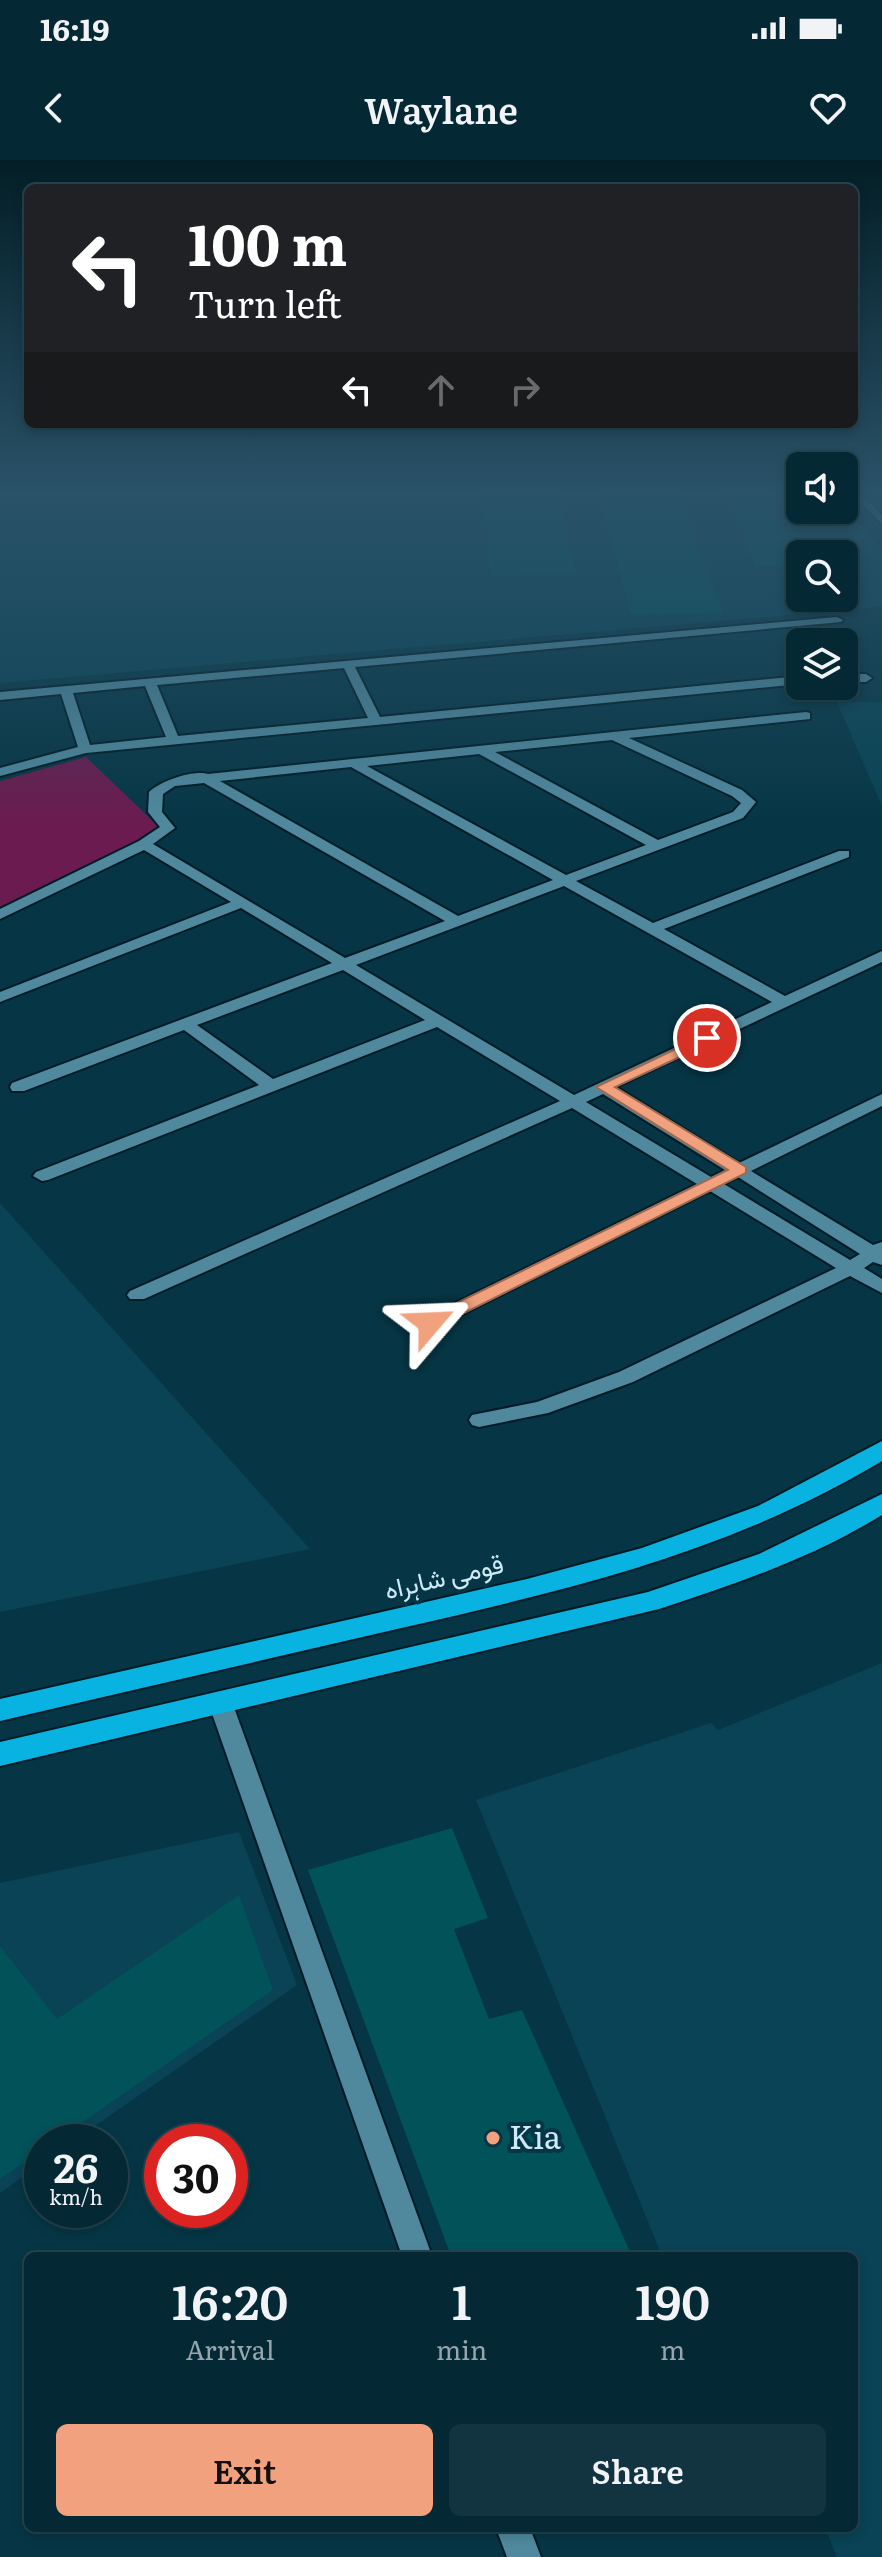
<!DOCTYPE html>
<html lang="en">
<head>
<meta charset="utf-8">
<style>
	:root { --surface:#042834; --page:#123440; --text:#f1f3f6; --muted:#97a6ac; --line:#25444f; --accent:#f1a17d }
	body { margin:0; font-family:Literata,Vazirmatn,serif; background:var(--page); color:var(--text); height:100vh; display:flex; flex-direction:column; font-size:30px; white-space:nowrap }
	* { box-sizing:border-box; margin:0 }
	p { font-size:26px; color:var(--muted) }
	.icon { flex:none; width:44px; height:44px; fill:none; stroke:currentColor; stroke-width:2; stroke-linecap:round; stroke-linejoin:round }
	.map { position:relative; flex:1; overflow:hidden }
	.details { position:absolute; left:24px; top:2092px; width:834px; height:280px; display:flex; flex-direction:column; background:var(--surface); border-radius:12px; box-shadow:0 4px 12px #0003,0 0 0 2px var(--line) }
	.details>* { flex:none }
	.hud { position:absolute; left:24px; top:24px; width:834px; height:244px; border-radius:12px; box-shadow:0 4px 12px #0003,0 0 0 2px var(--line); background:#202124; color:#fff; overflow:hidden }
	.tools { position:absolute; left:786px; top:292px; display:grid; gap:16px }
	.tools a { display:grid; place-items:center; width:72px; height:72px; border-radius:12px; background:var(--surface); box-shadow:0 4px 12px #0003,0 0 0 2px var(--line); font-size:40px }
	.speed { position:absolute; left:24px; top:1964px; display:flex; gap:16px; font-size:40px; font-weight:700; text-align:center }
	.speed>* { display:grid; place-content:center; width:104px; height:104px; border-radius:50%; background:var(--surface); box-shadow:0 4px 12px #0003,0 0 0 2px var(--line); line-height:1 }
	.speed small { font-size:20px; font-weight:400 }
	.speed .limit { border:12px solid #d22; background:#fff; color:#111 }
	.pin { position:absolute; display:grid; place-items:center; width:68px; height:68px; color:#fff; margin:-34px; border:4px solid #fff; border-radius:50%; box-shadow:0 2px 8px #0007 }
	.me { position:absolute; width:88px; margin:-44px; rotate:64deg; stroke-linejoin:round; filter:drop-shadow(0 0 6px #0008) }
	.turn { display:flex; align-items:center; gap:28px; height:168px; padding:0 32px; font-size:36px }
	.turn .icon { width:104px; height:104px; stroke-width:2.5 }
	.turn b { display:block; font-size:56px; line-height:68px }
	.lanes { display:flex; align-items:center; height:76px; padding:0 32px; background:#0003; justify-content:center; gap:40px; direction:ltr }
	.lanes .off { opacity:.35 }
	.eta { display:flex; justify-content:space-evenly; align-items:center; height:136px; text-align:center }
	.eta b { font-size:48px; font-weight:600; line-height:56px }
	.button { display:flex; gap:16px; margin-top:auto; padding:16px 32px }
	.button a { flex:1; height:92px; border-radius:12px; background:var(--accent); color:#111; font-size:32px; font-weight:600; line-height:92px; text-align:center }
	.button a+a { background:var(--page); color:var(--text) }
	.status { display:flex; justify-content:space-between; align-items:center; height:56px; padding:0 40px; background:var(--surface); direction:ltr }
	.status svg { height:22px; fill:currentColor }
	header { display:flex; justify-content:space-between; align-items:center; height:104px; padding:0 32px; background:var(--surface); font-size:36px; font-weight:600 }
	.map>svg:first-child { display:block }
	.built { fill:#094355; fill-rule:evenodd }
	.green { fill:#6b1b4f }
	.building { fill:#015259 }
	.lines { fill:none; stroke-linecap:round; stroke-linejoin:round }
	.minor-casing { stroke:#001c26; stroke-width:4 }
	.highway-casing { stroke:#001c26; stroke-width:4 }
	.minor { fill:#50899e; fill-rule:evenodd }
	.highway { fill:#08b3e1; fill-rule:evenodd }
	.route { fill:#f1a17d; stroke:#9d6951; stroke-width:2 }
	.poi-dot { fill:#f1a17d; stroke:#063645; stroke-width:3 }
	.labels { text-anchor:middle; stroke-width:8; stroke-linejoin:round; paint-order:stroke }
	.street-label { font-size:26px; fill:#cdeaf6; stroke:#063645 }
	.near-poi-label { font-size:32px; fill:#cdeaf6; stroke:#063645; text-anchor:start }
</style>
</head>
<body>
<div class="status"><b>16:19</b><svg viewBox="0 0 49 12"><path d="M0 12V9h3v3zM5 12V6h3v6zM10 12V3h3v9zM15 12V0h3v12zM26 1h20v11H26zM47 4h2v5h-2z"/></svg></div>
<header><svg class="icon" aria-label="back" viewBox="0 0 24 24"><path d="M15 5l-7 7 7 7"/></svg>Waylane<svg class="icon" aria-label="heart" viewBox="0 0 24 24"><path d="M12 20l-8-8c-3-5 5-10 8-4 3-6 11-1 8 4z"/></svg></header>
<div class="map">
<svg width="882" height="2397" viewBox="0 0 882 2397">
	<rect width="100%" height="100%" fill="#063645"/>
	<g class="built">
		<path d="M 0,331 L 800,331 L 800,350 L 844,348 L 882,389 L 882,447 L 0,523 ZM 800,394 L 844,394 L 844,438 L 800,438 Z"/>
		<polygon points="837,542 882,542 882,646"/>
		<polygon points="0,1043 310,1389 0,1452"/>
		<polygon points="882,1503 882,2397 837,2397 825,2368 854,2368 854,2096 662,2096 476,1640 711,1563 718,1570"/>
		<polygon points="239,1672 297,1825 72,1982 42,1982 42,2003 0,2033 0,1723"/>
	</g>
	<polygon class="green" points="86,597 158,666 153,673 0,747 0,621"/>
	<g class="building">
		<polygon points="481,331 559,331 577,415 490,416"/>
		<polygon points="598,331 678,331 723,453 631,454"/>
		<polygon points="724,331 766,331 800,405 755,406"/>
		<polygon points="452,1668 488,1758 454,1769 489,1859 522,1850 632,2096 451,2096 308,1710"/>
		<polygon points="239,1735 273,1830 54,1982 42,1982 42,1990 0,2019 0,1786 57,1859"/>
	</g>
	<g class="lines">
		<g class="minor-casing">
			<g id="minor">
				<polygon points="859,331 882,355 882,364 850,332"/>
				<path d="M 837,457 L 843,460 L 841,462 L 355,507 L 380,557 L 800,516 L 800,524 L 86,593 L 0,616 L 0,608 L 78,587 L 61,534 L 0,540 L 0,532 ZM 344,508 L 368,558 L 178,576 L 157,525 ZM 145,526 L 166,577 L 90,585 L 73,533 Z"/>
				<polygon points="844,514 866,514 872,518 866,522 844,522"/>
				<path d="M 806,552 L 810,553 L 810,559 L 629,578 L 742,630 L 756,642 L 743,658 L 576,721 L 653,763 L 839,691 L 849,691 L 849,697 L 664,769 L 785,836 L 882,791 L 882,802 L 616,927 L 739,1003 L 882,934 L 882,946 L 751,1011 L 873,1085 L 882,1082 L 882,1105 L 873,1102 L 864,1108 L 882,1119 L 882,1133 L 850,1116 L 633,1222 L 548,1253 L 479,1267 L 472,1265 L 469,1260 L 472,1255 L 537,1242 L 619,1212 L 836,1108 L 710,1031 L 437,1167 L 423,1167 L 420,1163 L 423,1159 L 697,1024 L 572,948 L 144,1139 L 130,1139 L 127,1135 L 130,1131 L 560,941 L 437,867 L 48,1020 L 42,1021 L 33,1016 L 36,1012 L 259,925 L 184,870 L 24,931 L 12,931 L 10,927 L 12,923 L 332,803 L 241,748 L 0,842 L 0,832 L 231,742 L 144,690 L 0,759 L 0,749 L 139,681 L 160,667 L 148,652 L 149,632 C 162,620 194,610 208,614 ZM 612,580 L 732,636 L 741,643 L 733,652 L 658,680 L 495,592 ZM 479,594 L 646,685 L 566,715 L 367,606 ZM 351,607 L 553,720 L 458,756 L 220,621 ZM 204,623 L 445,761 L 345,798 L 153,684 L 175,668 L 162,652 L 163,634 L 175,626 ZM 564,726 L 772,842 L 574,935 L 356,805 ZM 343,810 L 425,860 L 273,919 L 197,865 ZM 603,934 L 725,1010 L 711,1017 L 586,942 ZM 738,1017 L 860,1094 L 850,1100 L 724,1024 Z"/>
				<polygon points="220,1533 229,1535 232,1542 432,2096 402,2096 208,1542 211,1535"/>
				<polygon points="496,2368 530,2368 541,2397 507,2397"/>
			</g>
		</g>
		<g class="highway-casing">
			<g id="highway">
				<path d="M 882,1281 L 882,1301 C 726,1394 570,1429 397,1469 C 264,1500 132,1530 0,1561 L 0,1539 L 527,1419 L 642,1388 L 758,1346 Z"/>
				<path d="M 882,1334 L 882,1355 C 812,1398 736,1424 659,1449 L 0,1606 L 0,1582 L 648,1432 L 759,1394 Z"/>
			</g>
		</g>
		<use href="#minor" class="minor"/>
		<use href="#highway" class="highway"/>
	</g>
	<linearGradient id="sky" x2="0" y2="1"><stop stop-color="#031e26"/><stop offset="0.5" stop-color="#2a5268"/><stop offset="1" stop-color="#2a5268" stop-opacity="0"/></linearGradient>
	<rect width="882" height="666" fill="url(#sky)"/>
	<polygon class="route" points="707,874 712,875 712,882 615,927 746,1007 746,1013 436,1167 424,1167 421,1163 424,1159 728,1010 596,927"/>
	<circle class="poi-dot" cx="493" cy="1978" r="8"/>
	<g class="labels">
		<g class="street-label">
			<text transform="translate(444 1417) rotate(-13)" y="9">قومی شاہراہ</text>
		</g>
		<g class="near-poi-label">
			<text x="509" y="1989">Kia</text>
		</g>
	</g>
</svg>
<div class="tools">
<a><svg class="icon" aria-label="sound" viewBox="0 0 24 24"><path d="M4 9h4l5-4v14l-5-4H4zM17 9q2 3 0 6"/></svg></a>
<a><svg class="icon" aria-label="search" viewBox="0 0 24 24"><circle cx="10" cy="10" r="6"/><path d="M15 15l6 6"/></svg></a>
<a><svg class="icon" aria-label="layers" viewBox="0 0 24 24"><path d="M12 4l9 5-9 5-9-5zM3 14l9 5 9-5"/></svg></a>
</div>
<div class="speed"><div>26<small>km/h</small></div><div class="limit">30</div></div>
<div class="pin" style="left:707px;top:878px;background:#d93025"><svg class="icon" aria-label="arrive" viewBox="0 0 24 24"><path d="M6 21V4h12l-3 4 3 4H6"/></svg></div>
<svg class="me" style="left:430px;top:1163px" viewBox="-20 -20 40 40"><path d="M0-17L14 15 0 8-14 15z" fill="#f1a17d" stroke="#fff" stroke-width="4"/></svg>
<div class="hud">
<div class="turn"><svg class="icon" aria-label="left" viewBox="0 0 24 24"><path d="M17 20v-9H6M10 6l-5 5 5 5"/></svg><div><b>100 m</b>Turn left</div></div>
<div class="lanes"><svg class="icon" aria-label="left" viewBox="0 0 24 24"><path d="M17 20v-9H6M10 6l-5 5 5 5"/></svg><svg class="icon off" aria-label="ahead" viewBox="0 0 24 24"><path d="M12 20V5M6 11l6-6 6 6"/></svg><svg class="icon off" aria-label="right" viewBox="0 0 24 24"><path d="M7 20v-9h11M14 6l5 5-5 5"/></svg></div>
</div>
<section class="details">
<div class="eta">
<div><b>16:20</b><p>Arrival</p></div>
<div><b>1</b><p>min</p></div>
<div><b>190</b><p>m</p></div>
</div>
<div class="button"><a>Exit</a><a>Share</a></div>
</section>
</div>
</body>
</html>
